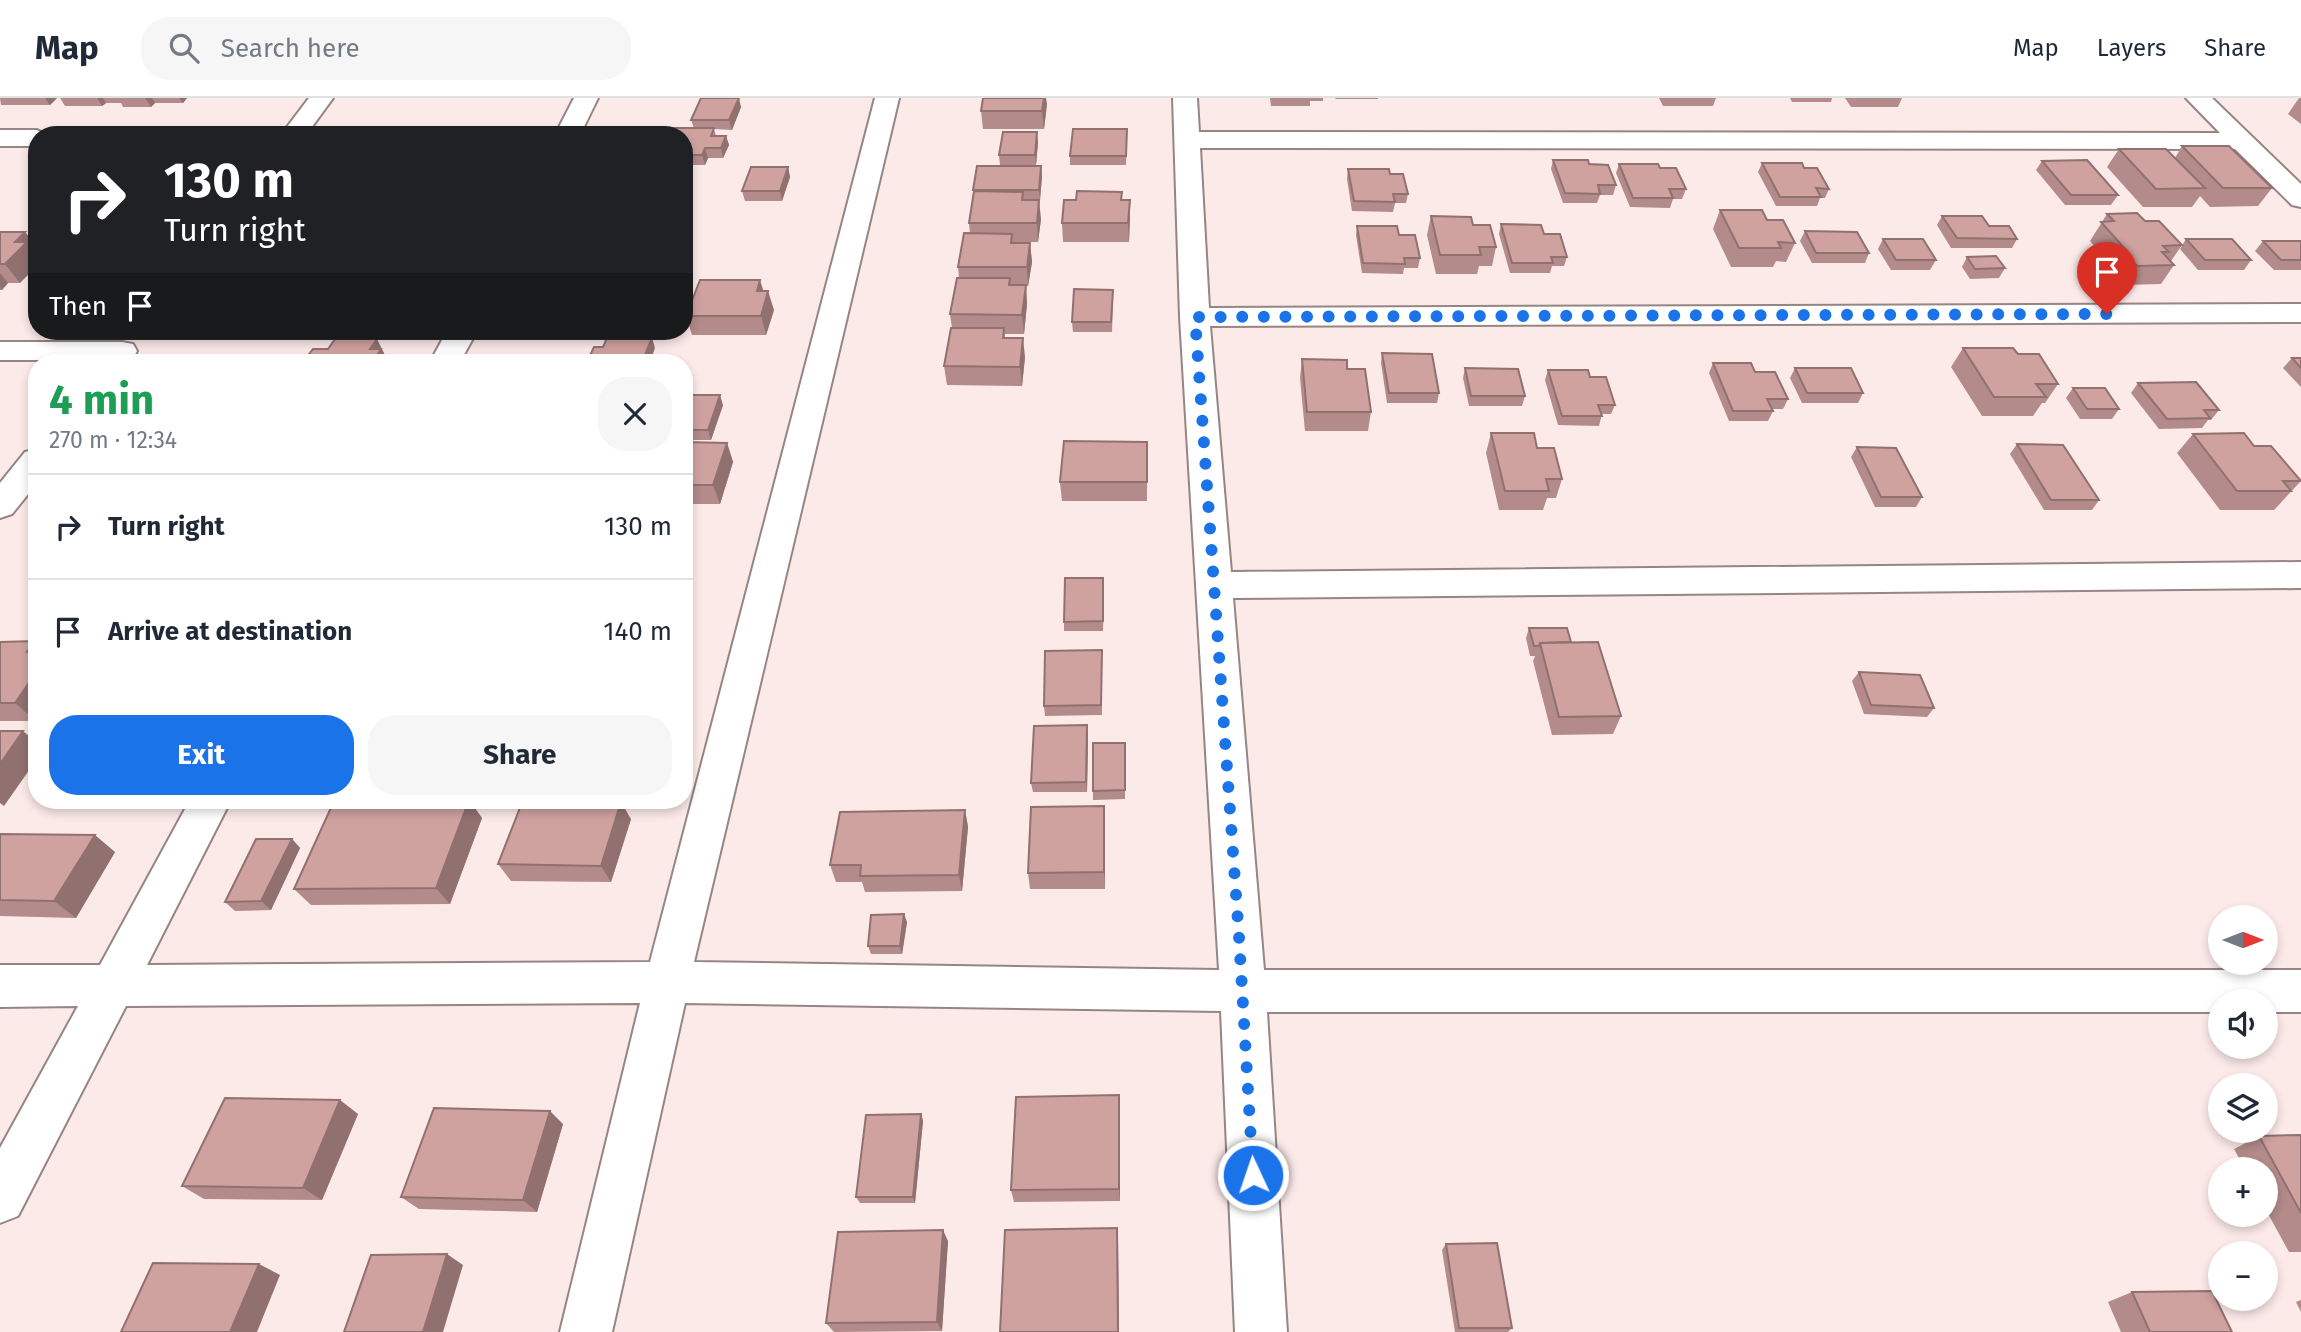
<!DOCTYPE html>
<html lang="en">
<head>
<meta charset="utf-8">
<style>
	:root { --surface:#fff; --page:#f6f6f7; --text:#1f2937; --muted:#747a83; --line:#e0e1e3; --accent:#1a73e8 }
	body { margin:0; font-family:"Fira Sans",sans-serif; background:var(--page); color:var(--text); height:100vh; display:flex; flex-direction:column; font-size:26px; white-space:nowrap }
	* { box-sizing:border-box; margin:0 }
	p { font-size:23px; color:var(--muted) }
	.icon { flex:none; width:38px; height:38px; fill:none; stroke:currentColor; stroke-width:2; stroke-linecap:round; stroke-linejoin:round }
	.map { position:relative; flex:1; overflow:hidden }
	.panel { position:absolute; left:28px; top:256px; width:665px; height:455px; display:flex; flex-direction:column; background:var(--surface); border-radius:28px; box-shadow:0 4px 10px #0003 }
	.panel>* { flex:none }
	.top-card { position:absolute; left:28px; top:28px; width:665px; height:214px; border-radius:28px; box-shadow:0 4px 10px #0003; background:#202124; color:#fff; overflow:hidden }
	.needle { width:46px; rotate:90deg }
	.tools { position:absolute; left:2208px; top:807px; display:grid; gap:14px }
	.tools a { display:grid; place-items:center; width:70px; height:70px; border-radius:50%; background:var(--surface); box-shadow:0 4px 10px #0003; font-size:35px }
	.pin { position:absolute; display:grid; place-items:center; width:60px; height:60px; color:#fff; margin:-72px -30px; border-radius:50% 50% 50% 0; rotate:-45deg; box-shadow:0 0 7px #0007 }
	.pin .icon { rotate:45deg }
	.me { position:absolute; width:77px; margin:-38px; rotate:357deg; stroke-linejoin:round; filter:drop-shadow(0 0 5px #0008) }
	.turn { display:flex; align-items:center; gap:24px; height:147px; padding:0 21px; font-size:32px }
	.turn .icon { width:91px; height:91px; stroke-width:2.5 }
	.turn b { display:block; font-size:49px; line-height:60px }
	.then { display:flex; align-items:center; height:66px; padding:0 21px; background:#0003; gap:14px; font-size:26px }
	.round { display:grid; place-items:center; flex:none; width:74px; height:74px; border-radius:28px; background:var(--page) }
	.headline { display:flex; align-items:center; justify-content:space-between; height:119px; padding:0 21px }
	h1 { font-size:42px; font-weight:700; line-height:52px; color:#1e9e55 }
	.cta { display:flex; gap:14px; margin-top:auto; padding:14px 21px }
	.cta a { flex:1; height:80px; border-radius:28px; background:var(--accent); color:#fff; font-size:28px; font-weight:700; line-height:80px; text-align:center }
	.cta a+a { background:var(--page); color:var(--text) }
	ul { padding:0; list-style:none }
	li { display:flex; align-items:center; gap:21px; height:105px; padding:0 21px; border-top:2px solid var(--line) }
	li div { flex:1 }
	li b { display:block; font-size:26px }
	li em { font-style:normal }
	header { display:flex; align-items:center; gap:42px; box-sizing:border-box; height:98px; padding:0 35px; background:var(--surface); border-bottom:2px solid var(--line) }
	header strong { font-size:33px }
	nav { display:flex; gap:38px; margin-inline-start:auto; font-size:24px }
	.search { width:490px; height:63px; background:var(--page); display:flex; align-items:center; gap:18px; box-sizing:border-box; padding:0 24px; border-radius:28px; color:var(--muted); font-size:26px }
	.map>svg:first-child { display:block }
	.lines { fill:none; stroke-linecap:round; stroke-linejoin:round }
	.minor-casing { stroke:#958584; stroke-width:4 }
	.minor { fill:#fff; fill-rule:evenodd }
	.wall { fill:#b28b8a }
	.shaded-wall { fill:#917170 }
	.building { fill:#cfa2a0; stroke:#917170; stroke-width:2 }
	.route { stroke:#1a73e8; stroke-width:12; stroke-dasharray:0 21.6 }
</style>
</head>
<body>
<header>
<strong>Map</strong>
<div class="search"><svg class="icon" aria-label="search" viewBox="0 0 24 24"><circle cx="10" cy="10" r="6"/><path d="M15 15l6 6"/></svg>Search here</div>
<nav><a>Map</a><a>Layers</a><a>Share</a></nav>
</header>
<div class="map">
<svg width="2301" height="1234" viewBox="0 0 2301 1234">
	<rect width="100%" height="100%" fill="#fceae9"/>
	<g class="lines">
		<g class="minor-casing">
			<g id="minor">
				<polygon points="309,0 333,0 306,37 281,37"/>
				<polygon points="574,0 598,0 580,37 555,37"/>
				<polygon points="875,0 899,0 694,864 1219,872 1180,219 1173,0 1197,0 1199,34 2220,35 2186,0 2212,0 2301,86 2301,109 2292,107 2235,51 1200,50 1209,210 2301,206 2301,224 1210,228 1231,474 2301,464 2301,490 1233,500 1264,872 2301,872 2301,914 2266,914 2266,903 2221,903 2221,914 1267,914 1287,1234 1235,1234 1221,913 685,905 612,1234 560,1234 640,905 126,908 18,1118 0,1125 0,1050 78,908 0,909 0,867 100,867 190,702 231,702 147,867 650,864"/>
				<polygon points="0,32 37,32 47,37 37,37 37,48 0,48"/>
				<polygon points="447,233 477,233 460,264 430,264"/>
				<polygon points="0,244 122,244 133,246 137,253 133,260 122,262 0,262"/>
				<polygon points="37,351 37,385 12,416 0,420 0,385 25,354"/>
			</g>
		</g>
		<use href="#minor" class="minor"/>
	</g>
	<g class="wall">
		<polygon points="0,0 57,0 50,7 1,7"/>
		<polygon points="60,0 187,0 183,5 155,5 151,9 123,9 121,5 106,5 102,8 65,8"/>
		<polygon points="1270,0 1323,0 1323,3 1310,3 1310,8 1271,8"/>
		<polygon points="1335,0 1378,0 1378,1 1336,1"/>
		<polygon points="1659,0 1716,0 1713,8 1663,8"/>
		<polygon points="1790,0 1832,0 1831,4 1792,4"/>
		<polygon points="1845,0 1902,0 1898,9 1851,9"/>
		<polygon points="2299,0 2301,0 2301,26 2288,16"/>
		<polygon points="1047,6 1044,31 983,31 981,13"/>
		<polygon points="741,9 732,32 714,31 716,38 726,38 729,47 723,60 708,60 705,67 684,67 684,37 694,30 691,22"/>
		<polygon points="1127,40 1126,67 1070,67 1070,58"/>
		<polygon points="1038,44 1036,67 1000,67 999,57"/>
		<polygon points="2182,48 2272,90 2258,108 2210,109 2200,98 2192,109 2143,109 2107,69 2119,51 2175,60"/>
		<polygon points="1553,62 1589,66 1616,87 1613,97 1600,97 1597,105 1563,105 1551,71"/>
		<polygon points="2042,63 2118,97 2111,107 2065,107 2036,72"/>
		<polygon points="1762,65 1804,70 1829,91 1825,100 1820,100 1817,108 1776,108 1758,74"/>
		<polygon points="1619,66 1660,70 1686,91 1682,101 1673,101 1670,110 1630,109 1616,75"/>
		<polygon points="1041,68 1042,78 1040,102 1023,102 1041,121 1038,144 1013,144 1013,145 1030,145 1032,164 1028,188 1026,188 1027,206 1024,236 1005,236 1005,240 1025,259 1022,288 947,287 944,268 952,230 950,216 959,180 958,169 970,136 969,125 974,97 973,92"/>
		<polygon points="788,69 790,79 782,103 745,103 742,93"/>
		<polygon points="1348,71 1390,76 1408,96 1406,105 1395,105 1393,114 1352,113 1347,81"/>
		<polygon points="1122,102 1130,102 1129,144 1063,144 1062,125"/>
		<polygon points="1720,112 1767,122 1795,145 1786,164 1776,163 1773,169 1731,169 1713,131"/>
		<polygon points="2107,116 2145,123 2182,147 2171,163 2174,167 2161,186 2124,187 2110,172 2112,169 2090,143"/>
		<polygon points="1431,118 1473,127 1496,149 1492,168 1479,168 1477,176 1436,176 1427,137"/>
		<polygon points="1942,118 1989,128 2017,141 2012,150 1951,150 1937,127"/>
		<polygon points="1501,126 1544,136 1567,159 1564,168 1552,168 1550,175 1510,175 1499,136"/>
		<polygon points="1357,128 1399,137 1420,160 1418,170 1404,170 1403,176 1362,175 1356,137"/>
		<polygon points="1805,133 1869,155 1865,165 1812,165 1800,143"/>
		<polygon points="0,134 25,134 37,149 36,156 20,185 8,185 2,192 0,192"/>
		<polygon points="1883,141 1936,162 1930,172 1891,172 1878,151"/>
		<polygon points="2186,141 2251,162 2244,172 2198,172 2180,151"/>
		<polygon points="2263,143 2301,143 2301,172 2274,172 2255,153"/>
		<polygon points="1967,159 2005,170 1999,180 1970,181 1962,169"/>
		<polygon points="1113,202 1112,234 1073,234 1072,224"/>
		<polygon points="774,212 766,237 692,237 686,218"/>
		<polygon points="336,233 406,233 404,236 338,236"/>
		<polygon points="604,233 659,233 657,237 605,237"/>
		<polygon points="1963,250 2018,256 2058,286 2045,305 2042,305 2033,318 1982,318 1951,269"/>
		<polygon points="1382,255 1439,295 1437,305 1387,305 1381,265"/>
		<polygon points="2292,260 2301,260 2301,289 2283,270"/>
		<polygon points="1302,261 1347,271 1371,314 1368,333 1305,333 1300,280"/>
		<polygon points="1713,265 1788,301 1783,311 1772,311 1773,313 1768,323 1729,323 1709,275"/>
		<polygon points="1465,270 1525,298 1522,308 1469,308 1463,280"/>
		<polygon points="1795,270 1863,295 1858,305 1802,305 1790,280"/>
		<polygon points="1548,272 1590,279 1615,307 1611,316 1602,316 1599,328 1558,327 1545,282"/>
		<polygon points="2138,285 2219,312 2211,322 2208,322 2202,330 2159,331 2131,295"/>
		<polygon points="2073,290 2119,311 2112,321 2080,321 2066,300"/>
		<polygon points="684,297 723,307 711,342 684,342"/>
		<polygon points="1491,335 1537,350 1562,381 1556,400 1547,400 1543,412 1499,412 1486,355"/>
		<polygon points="2193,336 2254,348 2301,383 2274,412 2220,412 2177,355"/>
		<polygon points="684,344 727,345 733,364 720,406 684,406"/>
		<polygon points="1147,344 1147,403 1062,403 1060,384"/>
		<polygon points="2017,346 2099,402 2092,412 2044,412 2010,356"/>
		<polygon points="1857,349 1922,399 1916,409 1875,409 1851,359"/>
		<polygon points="1104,490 1103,533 1064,533 1064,524"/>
		<polygon points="1529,530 1571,544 1621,618 1613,636 1552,637 1533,563 1535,558 1530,558 1526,540"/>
		<polygon points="34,543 37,546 37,621 36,623 0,623 0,544"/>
		<polygon points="1102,562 1102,617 1045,618 1044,608"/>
		<polygon points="1859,574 1934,610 1927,619 1864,616 1852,583"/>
		<polygon points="1088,636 1087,694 1033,694 1031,685"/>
		<polygon points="1125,645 1125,701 1093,702 1093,693"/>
		<polygon points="48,702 149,702 147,705 52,704"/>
		<polygon points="387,702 483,702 482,704 470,704 482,720 450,806 311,807 294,791 417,703"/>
		<polygon points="498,702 564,702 563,703 631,721 611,784 511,783 498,766 520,711 504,711"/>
		<polygon points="1104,708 1105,791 1030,791 1028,775"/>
		<polygon points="965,712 968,729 962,793 865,794 862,784 836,784 830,767"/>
		<polygon points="0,736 115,754 76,820 0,818"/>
		<polygon points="292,741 300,750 271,812 235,813 225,804"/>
		<polygon points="907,824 902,856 871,856 868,848"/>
		<polygon points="1120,1011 1120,1103 1014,1104 1011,1092"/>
		<polygon points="358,1016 322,1102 204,1101 182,1088"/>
		<polygon points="921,1016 923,1023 915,1105 860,1105 856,1099"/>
		<polygon points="563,1026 537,1114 419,1111 401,1099"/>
		<polygon points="2301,1037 2301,1154 2289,1154 2266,1112 2266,1071 2245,1071 2234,1051 2259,1038"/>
		<polygon points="948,1143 942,1233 834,1234 826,1225"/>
		<polygon points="1446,1146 1512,1230 1508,1234 1455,1234 1442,1152"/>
		<polygon points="2132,1194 2232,1234 2121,1234 2108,1204"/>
		<polygon points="2301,1202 2301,1214 2296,1204"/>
	</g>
	<g class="shaded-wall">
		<polygon points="45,0 57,0 50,7"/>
		<polygon points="97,0 103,0 106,5 102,8"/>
		<polygon points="145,0 152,0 155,5 151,9"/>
		<polygon points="179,0 187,0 183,5"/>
		<polygon points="739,0 741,9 732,32 729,22"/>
		<polygon points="1044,0 1046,0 1047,6 1044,31 1042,13"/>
		<polygon points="1037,34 1038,44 1036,67 1035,57"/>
		<polygon points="726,38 729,47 723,60 721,50"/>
		<polygon points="705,50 708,60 705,67 702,57"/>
		<polygon points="1041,68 1042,78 1040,102 1039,92"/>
		<polygon points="788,69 790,79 782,103 780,93"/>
		<polygon points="1039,102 1041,121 1038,144 1037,125"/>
		<polygon points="1130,102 1130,121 1129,144 1128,125"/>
		<polygon points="25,134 37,149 37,168 20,185 5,166 15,144"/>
		<polygon points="1030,145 1032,164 1028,188 1027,169"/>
		<polygon points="684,154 687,164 684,171"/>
		<polygon points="0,175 8,185 2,192 0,190"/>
		<polygon points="760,182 766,201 757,193"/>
		<polygon points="1026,187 1027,206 1024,236 1022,217"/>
		<polygon points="768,193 774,212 766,237 761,218"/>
		<polygon points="652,240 655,250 650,264 642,264"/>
		<polygon points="1023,240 1025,259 1022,288 1020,269"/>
		<polygon points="377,241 387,261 385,264 373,264 370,251"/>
		<polygon points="720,297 723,307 711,342 708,332"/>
		<polygon points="727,345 733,364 720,406 713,387"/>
		<polygon points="684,470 690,483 684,500"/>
		<polygon points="34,543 37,546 37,563 27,554"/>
		<polygon points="37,573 37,621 36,623 15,605"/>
		<polygon points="1087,627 1088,636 1087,694 1086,684"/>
		<polygon points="23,633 37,645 37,661 4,708 0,705 0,666"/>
		<polygon points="469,702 482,720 450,806 436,790"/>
		<polygon points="621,704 631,721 611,784 601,768"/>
		<polygon points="1104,708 1105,725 1105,791 1104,774"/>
		<polygon points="965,712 968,729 962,793 959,777"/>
		<polygon points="95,737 115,754 76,820 54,803"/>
		<polygon points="292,741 300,750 271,812 261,803"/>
		<polygon points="904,816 907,824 902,856 900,848"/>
		<polygon points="1119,997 1120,1011 1120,1103 1119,1091"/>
		<polygon points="340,1002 358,1016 322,1102 303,1090"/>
		<polygon points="550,1013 563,1026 537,1114 523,1102"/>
		<polygon points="921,1016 923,1023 915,1105 913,1099"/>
		<polygon points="1117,1130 1118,1142 1119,1234 1118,1234"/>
		<polygon points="943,1132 948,1143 942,1233 937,1224"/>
		<polygon points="447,1156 463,1167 443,1234 423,1234"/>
		<polygon points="259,1166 280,1177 257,1234 230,1234"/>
	</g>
	<g class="building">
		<polygon points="701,0 739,0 729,22 691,22"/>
		<polygon points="983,0 1044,0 1042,13 981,13"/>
		<polygon points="668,30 714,30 711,38 726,38 721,50 705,50 702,57 684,57 684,37 665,37"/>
		<polygon points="1073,31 1127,31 1126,58 1070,58"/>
		<polygon points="1003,34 1037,34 1035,57 999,57"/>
		<polygon points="2182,48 2229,48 2272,90 2223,90"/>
		<polygon points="2119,51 2166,51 2205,90 2156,91"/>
		<polygon points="1553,62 1588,62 1589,66 1608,67 1616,87 1598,87 1600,96 1565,95"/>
		<polygon points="2087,62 2118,97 2071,97 2042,63"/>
		<polygon points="1762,65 1802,65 1804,70 1817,70 1829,91 1816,90 1821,99 1780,99"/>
		<polygon points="1619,66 1658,66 1660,70 1676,70 1686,91 1669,91 1673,100 1633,100"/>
		<polygon points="977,68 1041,68 1039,92 973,92"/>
		<polygon points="751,69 788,69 780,93 742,93"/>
		<polygon points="1348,71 1389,71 1390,76 1403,76 1408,96 1393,96 1395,104 1354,103"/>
		<polygon points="974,93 1023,94 1022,102 1039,102 1037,125 969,125"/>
		<polygon points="1077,93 1122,94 1121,102 1130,102 1128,125 1062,125 1064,102 1076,102"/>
		<polygon points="1720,112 1762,112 1767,122 1783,122 1795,145 1778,144 1781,150 1739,150"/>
		<polygon points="2137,115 2145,123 2159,123 2182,147 2163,148 2169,154 2162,154 2174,167 2137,168 2123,153 2127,153 2101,124 2114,123 2107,116"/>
		<polygon points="1431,118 1471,119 1473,127 1490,127 1496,149 1479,149 1481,157 1440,157"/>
		<polygon points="1942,118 1982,118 1989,128 2009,128 2017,141 1957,140"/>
		<polygon points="1501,126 1541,127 1544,136 1560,136 1567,159 1551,159 1553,165 1512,165"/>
		<polygon points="1357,128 1397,128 1399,137 1415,137 1420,160 1404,160 1405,166 1363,165"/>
		<polygon points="1805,133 1857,134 1869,155 1816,155"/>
		<polygon points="0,134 25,134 15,144 27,144 5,166 0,166"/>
		<polygon points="964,135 1012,136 1011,145 1030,145 1027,169 958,169"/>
		<polygon points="1883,141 1923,141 1936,162 1896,162"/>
		<polygon points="2186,141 2232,141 2251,162 2205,162"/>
		<polygon points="2263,143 2301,143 2301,162 2281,162"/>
		<polygon points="1996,158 2005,170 1975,171 1967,159"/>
		<polygon points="957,180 1010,180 1009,187 1026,187 1022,217 950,216"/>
		<polygon points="700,182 760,182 757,193 768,193 761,218 686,218"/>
		<polygon points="1074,191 1113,192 1111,224 1072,224"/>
		<polygon points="951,230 1004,230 1003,240 1023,240 1020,269 944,268"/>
		<polygon points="607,240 652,240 642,264 587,264 594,249 603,249"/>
		<polygon points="335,241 377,241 370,251 381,251 373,264 303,264 313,251 328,251"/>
		<polygon points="1963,250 2013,250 2018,256 2039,256 2058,286 2036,286 2046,299 1994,299"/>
		<polygon points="1382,255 1432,256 1439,295 1389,295"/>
		<polygon points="2292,260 2301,260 2301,270"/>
		<polygon points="1302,261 1347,262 1347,271 1365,271 1371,314 1307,314"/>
		<polygon points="1713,265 1751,265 1755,274 1775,274 1788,301 1767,301 1773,313 1733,313"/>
		<polygon points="1465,270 1518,271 1525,298 1471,298"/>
		<polygon points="1795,270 1851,270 1863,295 1807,295"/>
		<polygon points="1548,272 1588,272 1590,279 1606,279 1615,307 1598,307 1602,318 1562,318"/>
		<polygon points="2196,284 2219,312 2204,312 2210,320 2167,321 2138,285"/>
		<polygon points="2073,290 2105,290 2119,311 2087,311"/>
		<polygon points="684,297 720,297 708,332 684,332"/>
		<polygon points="1491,335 1534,335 1537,350 1554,350 1562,381 1546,381 1549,393 1505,393"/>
		<polygon points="2244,335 2254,348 2271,348 2301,383 2283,383 2291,393 2237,393 2193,336"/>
		<polygon points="1064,343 1147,344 1147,384 1060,384"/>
		<polygon points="684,344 727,345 713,387 684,387"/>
		<polygon points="2017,346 2063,347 2099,402 2051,402"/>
		<polygon points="1857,349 1896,350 1922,399 1881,399"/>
		<polygon points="1065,480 1103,480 1103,523 1064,524"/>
		<polygon points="1529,530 1567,530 1571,544 1540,545 1539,548 1534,548"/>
		<polygon points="34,543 27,554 37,554 37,573 15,605 0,605 0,544"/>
		<polygon points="1598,544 1621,618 1559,619 1540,545"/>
		<polygon points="1102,552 1101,607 1044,608 1045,553"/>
		<polygon points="1859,574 1920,577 1934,610 1871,607"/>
		<polygon points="1087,627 1086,684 1031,685 1034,628"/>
		<polygon points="0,633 23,633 0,666"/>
		<polygon points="1093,645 1125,645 1125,692 1093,693"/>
		<polygon points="37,678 37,687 31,687"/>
		<polygon points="469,702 436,790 294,791 334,703"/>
		<polygon points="523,702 621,704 601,768 498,766"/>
		<polygon points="1104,708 1104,774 1028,775 1031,709"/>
		<polygon points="965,712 959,777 860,778 861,767 830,767 840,714"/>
		<polygon points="0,736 95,737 54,803 0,802"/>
		<polygon points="256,741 292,741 261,803 225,804"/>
		<polygon points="904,816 900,848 868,848 871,817"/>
		<polygon points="1119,997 1119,1091 1011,1092 1016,999"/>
		<polygon points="225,1000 340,1002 303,1090 182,1088"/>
		<polygon points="434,1010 550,1013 523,1102 401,1099"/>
		<polygon points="921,1016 913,1099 856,1099 866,1017"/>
		<polygon points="2301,1037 2301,1115 2259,1038"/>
		<polygon points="1117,1130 1118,1234 1000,1234 1005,1132"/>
		<polygon points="943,1132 937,1224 826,1225 838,1134"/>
		<polygon points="1497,1145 1512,1230 1459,1230 1446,1146"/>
		<polygon points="447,1156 423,1234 344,1234 371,1157"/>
		<polygon points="153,1165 259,1166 230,1234 121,1234"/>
		<polygon points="2212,1193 2232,1234 2150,1234 2132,1194"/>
	</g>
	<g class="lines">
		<polyline class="route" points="1253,1077 1239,839 1195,219 2107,216"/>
	</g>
</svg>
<div class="tools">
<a><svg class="needle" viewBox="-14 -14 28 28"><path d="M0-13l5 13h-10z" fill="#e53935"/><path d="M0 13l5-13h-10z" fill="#747a83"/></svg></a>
<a><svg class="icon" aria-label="sound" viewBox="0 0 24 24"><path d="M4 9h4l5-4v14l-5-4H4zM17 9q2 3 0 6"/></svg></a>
<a><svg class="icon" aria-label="layers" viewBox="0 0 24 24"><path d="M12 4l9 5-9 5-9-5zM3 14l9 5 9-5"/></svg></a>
<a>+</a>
<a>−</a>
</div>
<div class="pin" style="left:2107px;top:216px;background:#d93025"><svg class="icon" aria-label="arrive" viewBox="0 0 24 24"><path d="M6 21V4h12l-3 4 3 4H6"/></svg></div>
<svg class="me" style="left:1253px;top:1077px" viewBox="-20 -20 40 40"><circle r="17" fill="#1a73e8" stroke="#fff" stroke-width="3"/><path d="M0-11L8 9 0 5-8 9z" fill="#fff"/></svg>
<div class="top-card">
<div class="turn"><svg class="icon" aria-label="right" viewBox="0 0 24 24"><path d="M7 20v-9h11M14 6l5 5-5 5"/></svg><div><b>130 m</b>Turn right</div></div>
<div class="then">Then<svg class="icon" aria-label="arrive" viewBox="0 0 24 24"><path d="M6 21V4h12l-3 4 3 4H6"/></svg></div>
</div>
<section class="panel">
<div class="headline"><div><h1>4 min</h1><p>270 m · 12:34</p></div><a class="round"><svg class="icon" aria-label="close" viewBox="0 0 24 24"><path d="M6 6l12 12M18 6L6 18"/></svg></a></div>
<ul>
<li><svg class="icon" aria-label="right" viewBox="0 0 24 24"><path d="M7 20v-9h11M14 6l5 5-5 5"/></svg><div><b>Turn right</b></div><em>130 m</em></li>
<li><svg class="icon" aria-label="arrive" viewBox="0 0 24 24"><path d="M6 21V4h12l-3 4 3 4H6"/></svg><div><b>Arrive at destination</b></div><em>140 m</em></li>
</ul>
<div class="cta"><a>Exit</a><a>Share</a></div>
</section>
</div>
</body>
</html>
